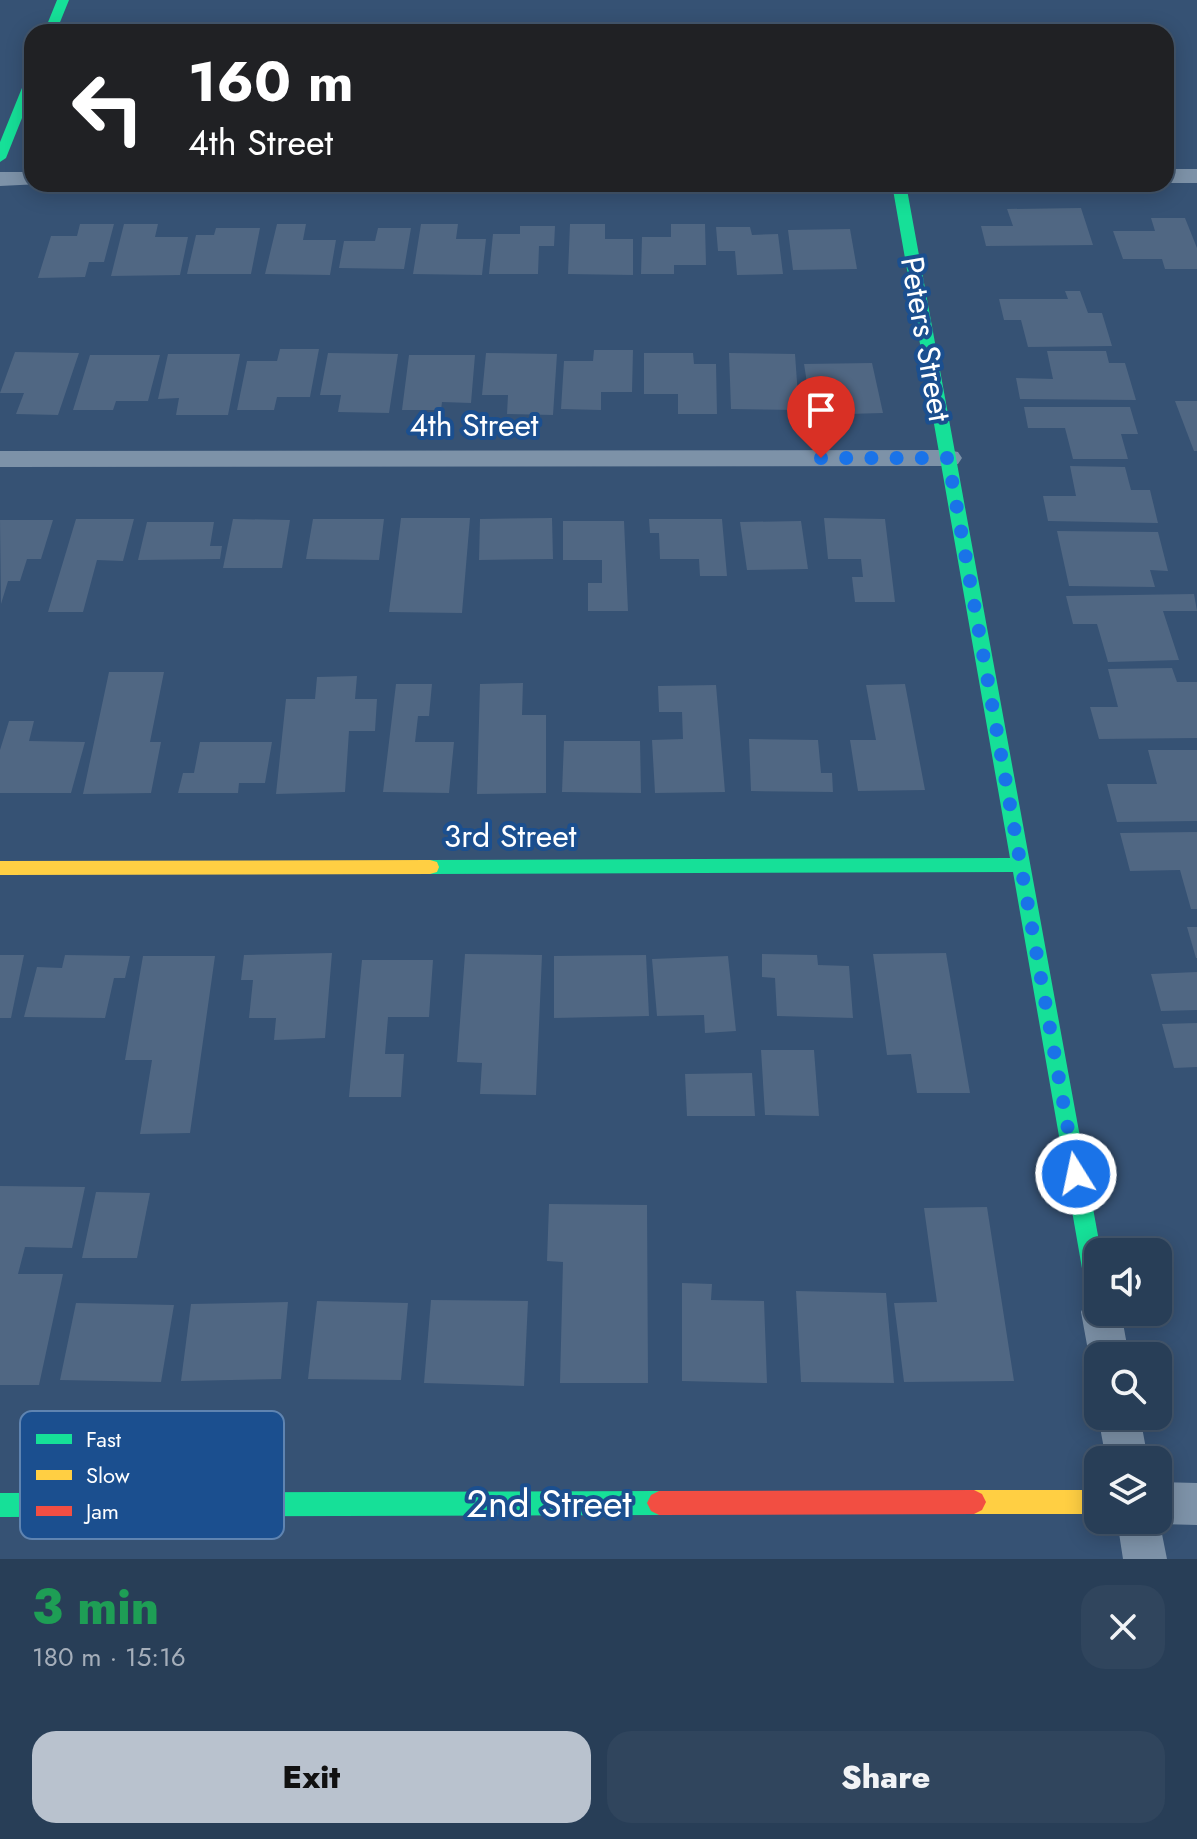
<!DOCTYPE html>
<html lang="en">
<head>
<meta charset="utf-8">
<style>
	:root { --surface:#283e57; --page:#30455d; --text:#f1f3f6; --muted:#a5aeba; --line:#44576d; --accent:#b9c2ce }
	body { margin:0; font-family:Jost,sans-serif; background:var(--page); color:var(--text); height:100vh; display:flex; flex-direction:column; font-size:30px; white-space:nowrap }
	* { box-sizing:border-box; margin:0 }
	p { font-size:26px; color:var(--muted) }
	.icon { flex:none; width:44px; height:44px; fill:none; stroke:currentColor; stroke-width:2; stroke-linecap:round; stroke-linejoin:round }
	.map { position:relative; height:1559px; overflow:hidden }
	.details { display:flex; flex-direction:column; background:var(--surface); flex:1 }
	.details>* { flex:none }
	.top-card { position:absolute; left:24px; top:24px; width:1150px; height:168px; border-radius:24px; box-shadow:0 4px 20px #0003,0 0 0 2px var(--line); background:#202124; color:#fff; overflow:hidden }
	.buttons { position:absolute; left:1084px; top:1238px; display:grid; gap:16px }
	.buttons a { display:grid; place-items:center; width:88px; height:88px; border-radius:16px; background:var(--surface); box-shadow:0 4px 20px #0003,0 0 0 2px var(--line); font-size:40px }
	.pin { position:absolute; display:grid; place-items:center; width:68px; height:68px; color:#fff; margin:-82px -34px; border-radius:50% 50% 50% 0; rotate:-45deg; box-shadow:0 0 8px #0007 }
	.pin .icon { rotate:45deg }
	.me { position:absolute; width:88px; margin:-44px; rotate:350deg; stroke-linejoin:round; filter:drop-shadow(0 0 6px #0008) }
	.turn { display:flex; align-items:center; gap:28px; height:168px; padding:0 32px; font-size:36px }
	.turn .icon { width:104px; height:104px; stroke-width:2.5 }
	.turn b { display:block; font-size:56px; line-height:68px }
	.round { display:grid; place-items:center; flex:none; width:84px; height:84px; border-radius:24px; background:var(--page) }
	.summary { display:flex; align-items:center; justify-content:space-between; height:136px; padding:0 32px }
	h1 { font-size:48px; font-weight:800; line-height:60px; color:#1e9e55 }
	.primary-button { display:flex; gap:16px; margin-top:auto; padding:16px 32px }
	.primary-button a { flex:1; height:92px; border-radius:24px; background:var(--accent); color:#111; font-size:32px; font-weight:800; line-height:92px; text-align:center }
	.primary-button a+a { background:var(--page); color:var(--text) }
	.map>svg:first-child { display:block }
	.building { fill:#506783 }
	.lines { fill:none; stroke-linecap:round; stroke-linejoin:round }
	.street { fill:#7d92a8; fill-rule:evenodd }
	.fast { fill:#16e098; fill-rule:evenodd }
	.slow { fill:#ffcf43; fill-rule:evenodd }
	.jam { fill:#f24e42; fill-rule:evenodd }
	.route { stroke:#1a73e8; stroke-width:14; stroke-dasharray:0 25.2 }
	.labels { text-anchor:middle; stroke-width:8; stroke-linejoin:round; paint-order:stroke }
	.street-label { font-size:32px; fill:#fff; stroke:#1b4f8f }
	.near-street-label { font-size:38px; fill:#fff; stroke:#1b4f8f }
	.key { fill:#1b4f8f; stroke:#5f84b1; stroke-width:2 }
	.key-label { font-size:22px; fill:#fff }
</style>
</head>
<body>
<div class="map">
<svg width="1197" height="1559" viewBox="0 0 1197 1559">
	<rect width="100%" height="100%" fill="#365274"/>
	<g class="building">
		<polygon points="1081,208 1093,245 986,246 981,226 1013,226 1007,209"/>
		<polygon points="1151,218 1185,218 1197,248 1197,269 1165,269 1162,259 1123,259 1113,231 1155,231"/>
		<polygon points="80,224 114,224 104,262 89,262 85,277 38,278 51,236 77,236"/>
		<polygon points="124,224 158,224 155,237 188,237 180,275 111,276"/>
		<polygon points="277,224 306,224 303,240 336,240 330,275 265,274"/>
		<polygon points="421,224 458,224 456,239 486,239 482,275 413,274"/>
		<polygon points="570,224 605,224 605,239 633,239 633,275 568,274"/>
		<polygon points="671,224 705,224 706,265 674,265 674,274 641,274 642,237 671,237"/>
		<polygon points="520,226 555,226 554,246 539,246 538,274 489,274 493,234 520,234"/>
		<polygon points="716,227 750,227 752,235 778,234 783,274 737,275 735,251 718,251"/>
		<polygon points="216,228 260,228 251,274 187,274 196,235 214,235"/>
		<polygon points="378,228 411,228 404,269 339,268 344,241 375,241"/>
		<polygon points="850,229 857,269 793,270 788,230"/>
		<polygon points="1065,291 1080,291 1088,313 1102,313 1112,346 1028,347 1021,320 1004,320 999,299 1068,299"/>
		<polygon points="280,349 319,349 310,397 277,397 274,410 237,410 247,361 277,361"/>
		<polygon points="594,350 633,350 632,392 601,392 601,410 561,409 564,361 593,361"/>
		<polygon points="1047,351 1106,351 1109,363 1125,363 1136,400 1020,399 1016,378 1053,379"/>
		<polygon points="15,352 79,353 58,415 16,414 24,393 0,393"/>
		<polygon points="328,353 398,354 389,413 338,412 341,395 320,395"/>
		<polygon points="486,353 557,354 553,415 507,414 508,395 482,395"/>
		<polygon points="644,353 693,353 694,364 716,364 717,414 678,414 678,394 644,394"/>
		<polygon points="729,353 795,354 799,410 731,409"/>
		<polygon points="168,354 240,354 228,415 176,415 179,398 158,399"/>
		<polygon points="90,355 160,355 148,401 116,401 113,410 73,410"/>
		<polygon points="409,355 475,355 471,403 442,402 441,410 402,410"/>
		<polygon points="872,363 883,413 812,415 804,364"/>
		<polygon points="1175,401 1197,401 1197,451 1194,451"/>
		<polygon points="1024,407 1130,407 1138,434 1121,434 1128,459 1073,459 1065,428 1028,428"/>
		<polygon points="1070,466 1125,467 1131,490 1150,490 1158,523 1048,521 1043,496 1076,496"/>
		<polygon points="401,518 470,518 462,613 389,612"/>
		<polygon points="552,518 553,559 479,560 480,519"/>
		<polygon points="824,518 885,519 895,602 855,602 852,577 863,577 861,559 828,559"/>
		<polygon points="76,519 134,519 123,561 97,560 83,612 48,612"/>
		<polygon points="233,519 290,520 282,568 223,568"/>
		<polygon points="313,519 384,519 379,560 306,559"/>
		<polygon points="649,519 722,519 727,576 700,576 699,559 660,559 659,533 650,533"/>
		<polygon points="0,520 53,520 41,559 27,559 20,581 8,581 1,604"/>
		<polygon points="563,521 624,521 628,611 588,611 588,583 602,583 602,560 563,560"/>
		<polygon points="801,521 808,569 747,570 740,522"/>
		<polygon points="147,522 214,522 210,546 222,546 220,559 138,560"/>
		<polygon points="1057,531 1158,532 1168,571 1150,570 1155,587 1069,586"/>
		<polygon points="1194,594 1197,611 1163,611 1179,660 1108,662 1097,624 1073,624 1066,596"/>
		<polygon points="1172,668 1177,682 1197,682 1197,738 1099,739 1090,707 1118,707 1108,669"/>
		<polygon points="109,672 164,672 150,742 161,742 151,793 83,794"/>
		<polygon points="357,676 355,699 377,699 375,731 349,731 345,792 276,794 286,699 315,699 317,677"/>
		<polygon points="523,683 522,715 546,715 546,793 477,794 480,684"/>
		<polygon points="396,684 432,684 429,716 418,716 415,742 454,742 449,793 383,792"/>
		<polygon points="905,684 925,790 858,791 850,740 876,740 866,685"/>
		<polygon points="716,685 725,792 655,793 652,740 683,739 682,712 659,712 658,686"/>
		<polygon points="9,721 34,721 29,741 85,742 71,793 0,793 0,750"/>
		<polygon points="749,739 818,740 821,773 832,773 833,792 751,791"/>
		<polygon points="564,741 640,741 641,793 562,792"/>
		<polygon points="200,742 272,742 265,783 239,783 238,793 178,793 183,773 194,773"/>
		<polygon points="1148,750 1197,750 1197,821 1117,822 1107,784 1157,784"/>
		<polygon points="1197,832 1197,909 1191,909 1180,870 1130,871 1120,833"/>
		<polygon points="1187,927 1197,927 1197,958 1196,958"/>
		<polygon points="332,953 325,1038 274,1040 276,1018 249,1018 253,980 241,980 244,955"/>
		<polygon points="946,953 970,1093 917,1093 911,1054 887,1055 873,954"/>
		<polygon points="465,954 542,955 536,1095 480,1094 482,1063 457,1062"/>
		<polygon points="762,954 817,955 818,965 849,966 853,1018 777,1016 775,978 762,977"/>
		<polygon points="0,955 24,955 11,1018 0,1018"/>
		<polygon points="65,955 130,956 125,978 114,978 105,1018 24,1017 37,967 62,968"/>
		<polygon points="646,955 649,1016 554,1018 554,956"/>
		<polygon points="143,956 215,956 190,1133 140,1134 152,1060 125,1060"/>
		<polygon points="728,956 736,1031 705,1033 704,1015 657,1016 652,959"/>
		<polygon points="362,960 433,960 429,1017 388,1017 385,1054 404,1054 401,1097 349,1097"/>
		<polygon points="1197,972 1197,1010 1161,1011 1151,974"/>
		<polygon points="1197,1023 1197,1067 1174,1068 1162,1024"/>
		<polygon points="761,1050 814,1050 819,1116 765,1115"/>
		<polygon points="752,1073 755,1116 687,1116 685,1074"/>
		<polygon points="0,1186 85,1187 72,1248 25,1247 18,1274 63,1274 39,1385 0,1385"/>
		<polygon points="96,1192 150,1193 137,1258 82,1258"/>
		<polygon points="549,1204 647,1205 648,1383 560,1383 563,1262 547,1261"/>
		<polygon points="987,1207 1014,1381 904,1382 894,1303 937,1302 924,1208"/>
		<polygon points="682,1283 712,1284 711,1300 764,1301 767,1383 682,1381"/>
		<polygon points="796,1291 886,1293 894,1383 801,1382"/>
		<polygon points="431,1300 528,1301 524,1386 424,1383"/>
		<polygon points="317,1301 408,1303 401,1380 308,1379"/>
		<polygon points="288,1302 281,1379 181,1381 191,1304"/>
		<polygon points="76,1303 174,1305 161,1382 60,1380"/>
	</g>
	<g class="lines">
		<g class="street">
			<rect x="1166" y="169" width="31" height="14"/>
			<polygon points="0,172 32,172 32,184 40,184 0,186"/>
			<polygon points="948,450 958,452 962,458 958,464 948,466 0,467 0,451"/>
			<polygon points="1098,1295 1098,1312 1121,1312 1129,1356 1098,1356 1098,1371 1089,1356 1081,1312 1087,1299"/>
			<polygon points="1098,1416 1140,1416 1148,1460 1106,1460"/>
			<polygon points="1158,1482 1197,1483 1197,1525 1160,1524 1167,1559 1123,1559 1117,1520 1158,1520"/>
		</g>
		<g class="fast">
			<polygon points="57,0 69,0 56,32 44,32"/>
			<polygon points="32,74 32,93 6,158 0,162 0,142 26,78"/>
			<polygon points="892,184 906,184 1101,1252 1098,1252 1098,1307 1090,1304 1087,1297 1013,872 430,874 423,872 421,867 423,862 430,860 1010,858"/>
			<polygon points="659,1491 667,1495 671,1503 667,1511 659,1515 0,1517 0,1493"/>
		</g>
		<g class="slow">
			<polygon points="430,860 437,862 439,867 437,872 430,874 0,875 0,861"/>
			<polygon points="974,1490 1098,1490 1098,1514 974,1514 966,1510 962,1502 966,1494"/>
		</g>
		<polygon class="jam" points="974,1490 982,1494 986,1502 982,1510 974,1514 659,1515 651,1511 647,1503 651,1495 659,1491"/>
	</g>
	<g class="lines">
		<polyline class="route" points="821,458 948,458 1076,1174"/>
	</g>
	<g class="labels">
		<g class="street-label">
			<text transform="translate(926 339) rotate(80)" y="11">Peters Street</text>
			<text x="474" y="436">4th Street</text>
			<text x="510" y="847">3rd Street</text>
		</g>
		<g class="near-street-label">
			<text x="549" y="1517">2nd Street</text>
		</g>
	</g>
	<rect x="20" y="1411" width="264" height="128" rx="12" class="key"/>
	<rect x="36" y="1434" width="36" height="10" fill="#16e098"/>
	<rect x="36" y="1470" width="36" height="10" fill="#ffcf43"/>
	<rect x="36" y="1506" width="36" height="10" fill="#f24e42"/>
	<g class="key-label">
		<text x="86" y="1447">Fast</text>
		<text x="86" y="1483">Slow</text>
		<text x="86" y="1519">Jam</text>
	</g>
</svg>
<div class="buttons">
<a><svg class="icon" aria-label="sound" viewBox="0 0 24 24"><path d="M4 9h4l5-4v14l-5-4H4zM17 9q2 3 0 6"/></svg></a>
<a><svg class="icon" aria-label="search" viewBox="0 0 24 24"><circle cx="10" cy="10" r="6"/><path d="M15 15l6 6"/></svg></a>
<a><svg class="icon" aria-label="layers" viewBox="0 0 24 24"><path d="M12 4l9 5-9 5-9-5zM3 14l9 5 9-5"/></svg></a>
</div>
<div class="pin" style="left:821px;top:458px;background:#d93025"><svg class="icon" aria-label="arrive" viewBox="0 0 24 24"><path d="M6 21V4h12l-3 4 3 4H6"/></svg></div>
<svg class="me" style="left:1076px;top:1174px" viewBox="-20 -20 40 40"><circle r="17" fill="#1a73e8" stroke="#fff" stroke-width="3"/><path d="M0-11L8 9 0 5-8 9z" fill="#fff"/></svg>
<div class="top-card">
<div class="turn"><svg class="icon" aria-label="left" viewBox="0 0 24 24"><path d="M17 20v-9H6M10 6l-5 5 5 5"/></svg><div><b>160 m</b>4th Street</div></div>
</div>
</div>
<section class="details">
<div class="summary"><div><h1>3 min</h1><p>180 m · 15:16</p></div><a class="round"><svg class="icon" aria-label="close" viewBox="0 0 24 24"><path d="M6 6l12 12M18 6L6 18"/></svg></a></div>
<div class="primary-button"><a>Exit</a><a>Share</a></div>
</section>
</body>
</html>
